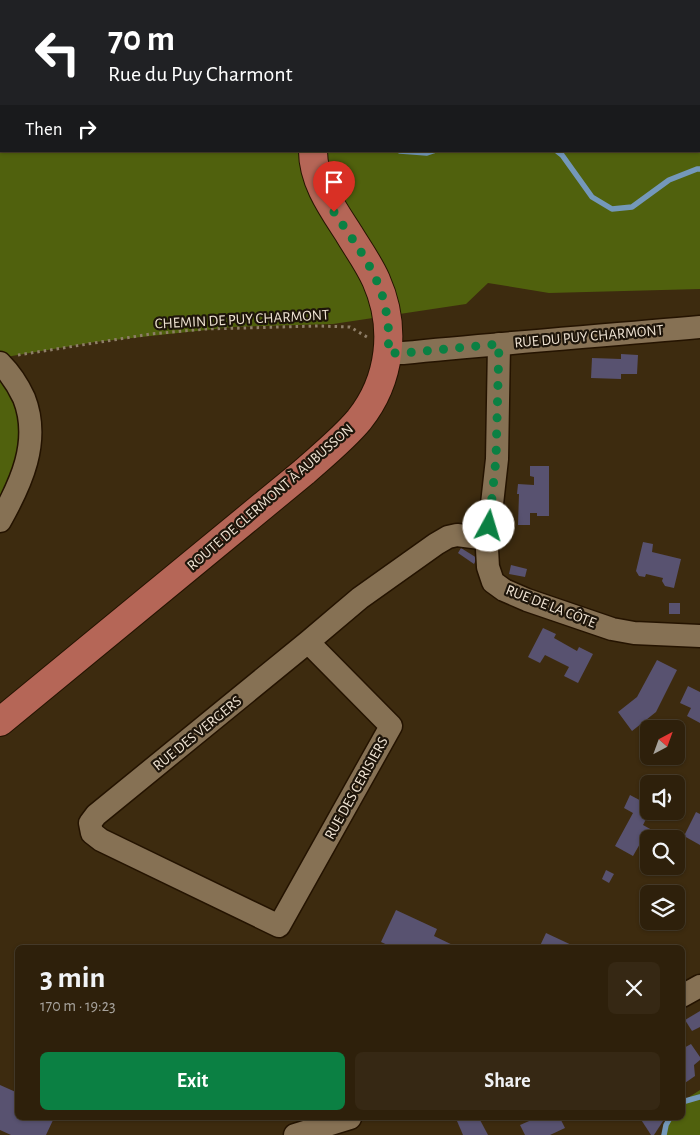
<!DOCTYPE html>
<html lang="en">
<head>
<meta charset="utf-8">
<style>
	:root { --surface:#2e200b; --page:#362814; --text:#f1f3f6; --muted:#a7a39d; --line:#493e2c; --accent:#0b8043 }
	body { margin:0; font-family:"Alegreya Sans",sans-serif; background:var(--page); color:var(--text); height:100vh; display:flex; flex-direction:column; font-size:19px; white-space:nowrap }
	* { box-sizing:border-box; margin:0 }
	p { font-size:16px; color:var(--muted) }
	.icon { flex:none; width:28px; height:28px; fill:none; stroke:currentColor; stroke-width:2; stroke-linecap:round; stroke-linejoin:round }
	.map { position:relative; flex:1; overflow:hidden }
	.side { position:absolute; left:15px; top:945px; width:670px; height:175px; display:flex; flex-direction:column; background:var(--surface); border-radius:8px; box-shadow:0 1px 4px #0004,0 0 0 1px var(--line) }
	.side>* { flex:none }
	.top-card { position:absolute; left:0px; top:0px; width:700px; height:152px; box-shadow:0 1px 4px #0004,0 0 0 1px var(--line); background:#202124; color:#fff; overflow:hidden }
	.needle { width:32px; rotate:41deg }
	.buttons { position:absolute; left:640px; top:720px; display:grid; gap:10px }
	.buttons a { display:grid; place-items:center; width:45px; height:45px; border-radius:8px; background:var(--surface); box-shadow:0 1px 4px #0004,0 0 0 1px var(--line); font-size:25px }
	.pin { position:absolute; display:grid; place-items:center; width:42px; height:42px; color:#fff; margin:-51px -21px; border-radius:50% 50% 50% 0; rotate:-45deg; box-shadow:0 0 5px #0007 }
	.pin .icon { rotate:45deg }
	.me { position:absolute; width:55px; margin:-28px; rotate:6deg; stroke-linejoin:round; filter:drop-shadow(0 0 4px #0008) }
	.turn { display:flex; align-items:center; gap:18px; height:105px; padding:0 25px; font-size:22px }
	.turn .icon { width:65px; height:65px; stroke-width:2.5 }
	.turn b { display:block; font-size:35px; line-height:42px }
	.then { display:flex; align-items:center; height:48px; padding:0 25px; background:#0003; gap:10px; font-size:19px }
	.round { display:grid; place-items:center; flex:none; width:52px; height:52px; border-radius:8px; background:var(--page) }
	.overview { display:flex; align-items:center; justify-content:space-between; height:85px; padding:0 25px }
	h1 { font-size:30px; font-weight:700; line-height:38px }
	.action { display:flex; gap:10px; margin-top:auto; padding:10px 25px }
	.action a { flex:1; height:58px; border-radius:8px; background:var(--accent); color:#fff; font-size:20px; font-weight:700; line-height:58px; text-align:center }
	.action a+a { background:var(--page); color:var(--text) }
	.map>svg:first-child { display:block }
	.forest { fill:#50610d; fill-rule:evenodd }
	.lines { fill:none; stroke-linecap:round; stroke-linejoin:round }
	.stream { stroke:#7498ba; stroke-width:5.5 }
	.building { fill:#585270 }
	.minor-casing { stroke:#241300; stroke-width:25 }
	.major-casing { stroke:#241300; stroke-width:30 }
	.path { stroke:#8e7e68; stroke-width:3; stroke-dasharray:2.5 4; stroke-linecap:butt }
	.minor { stroke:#867154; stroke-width:22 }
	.major { stroke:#b56657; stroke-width:28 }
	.route { stroke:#0b8043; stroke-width:9; stroke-dasharray:0 16.2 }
	.labels { text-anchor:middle; stroke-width:4.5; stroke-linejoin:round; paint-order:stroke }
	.street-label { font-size:15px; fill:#efe3d3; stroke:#1e150a }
</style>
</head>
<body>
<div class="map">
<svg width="700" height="1135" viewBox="0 0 700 1135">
	<rect width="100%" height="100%" fill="#3d2b0f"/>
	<g class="forest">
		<path d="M 0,0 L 700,0 L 700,289 L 549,293 L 488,283 L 466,304 L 333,324 L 233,327 L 95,342 L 0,358 ZM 1,1 L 699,1 L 699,151 L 1,151 Z"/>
		<polygon points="0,366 31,416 0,516"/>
		<polygon points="700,1090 700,1135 663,1135 671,1118 682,1118 683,1101"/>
	</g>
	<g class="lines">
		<g class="stream">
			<polyline points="0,65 1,65"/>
			<polyline points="400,151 427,153 433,151"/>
			<polyline points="557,151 562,155 592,197 612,209 632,207 669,180 697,169 700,169"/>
			<polyline points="682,1102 700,1097"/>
			<polyline points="664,1135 666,1125 670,1118"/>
		</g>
	</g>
	<g class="building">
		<polygon points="621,354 638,355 637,374 621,374 621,379 591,378 592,358 621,359"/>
		<polygon points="530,466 549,466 549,516 537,516 537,513 530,513 530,525 518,525 519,494 517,494 518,484 534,485 534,477 530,476"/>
		<polygon points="643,542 653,544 652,552 681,559 674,588 665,586 662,581 663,578 646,574 645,577 639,576 636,571"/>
		<polygon points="461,548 477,558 474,564 458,553"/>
		<polygon points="511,565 527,569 525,577 509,574"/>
		<rect x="669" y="603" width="11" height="11"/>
		<polygon points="543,628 556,634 554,638 577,651 579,647 593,654 578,683 564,676 569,667 545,655 540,663 528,657"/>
		<polygon points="657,660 677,670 656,712 632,731 618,712 637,697"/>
		<polygon points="688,686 700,692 700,723 687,716 691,708 680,703"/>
		<polygon points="649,782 649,802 640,798"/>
		<polygon points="630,795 649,805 649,811 650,811 643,825 652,830 645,844 641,842 633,856 615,846 633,813 624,808"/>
		<polygon points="696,812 700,814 700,845 684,836"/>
		<polygon points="606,870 614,874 609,883 602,879"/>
		<polygon points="396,910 437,929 434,936 459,948 394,948 381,942"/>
		<polygon points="546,933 578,948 539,948"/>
		<polygon points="700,1011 700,1027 692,1031 685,1020"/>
		<polygon points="691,1044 700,1057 700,1060 694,1065 695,1076 682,1085 682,1049"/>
		<polygon points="0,1085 18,1093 18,1118 54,1118 46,1135 11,1135 0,1130"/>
		<polygon points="464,1118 479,1118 488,1135 463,1135 457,1121"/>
		<polygon points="536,1118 560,1118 565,1128 550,1135 525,1135 520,1125"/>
		<polygon points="640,1118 665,1118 654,1135 651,1135"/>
	</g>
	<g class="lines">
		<g class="minor-casing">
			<g id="minor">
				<polyline points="0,9 1,9"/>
				<polyline points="499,344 497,459 487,549 488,567 493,582 504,590 527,600 612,629 634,633 700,636"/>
				<path d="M 388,353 L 403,353 C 502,343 601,336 700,327"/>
				<path d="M 0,363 C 10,373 18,385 24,398 C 41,441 21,484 0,521"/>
				<polyline points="308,642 391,726 279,926 101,840 92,833 90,823 96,815 308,642 360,598 436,544 448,537 457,535 488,539"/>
				<polyline points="682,996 700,986"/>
				<polyline points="295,1135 350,1118"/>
			</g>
		</g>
		<g class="major-casing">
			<g id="major">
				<polyline points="420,1 422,0"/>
				<path d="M 0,722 L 304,472 C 323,455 343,439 359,420 C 391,380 397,327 376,280 C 369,264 358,249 349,234 C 333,209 313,182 313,151"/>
			</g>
		</g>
		<g class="path">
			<polyline points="0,79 1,80"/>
			<polyline points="18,355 151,334 205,329 318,326 350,327 367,337"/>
		</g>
		<use href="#minor" class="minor"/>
		<use href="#major" class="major"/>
	</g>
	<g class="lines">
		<path class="route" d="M 334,212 C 354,242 380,274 386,311 C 389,325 389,339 388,353 L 403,353 L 499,344 L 496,459 L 489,526"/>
	</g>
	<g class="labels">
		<g class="street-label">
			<text transform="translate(242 319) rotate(-3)" y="5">CHEMIN DE PUY CHARMONT</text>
			<text transform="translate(589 336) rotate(-5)" y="5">RUE DU PUY CHARMONT</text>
			<text transform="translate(270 497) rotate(-41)" y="5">ROUTE DE CLERMONT À AUBUSSON</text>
			<text transform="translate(551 606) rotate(21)" y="5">RUE DE LA CÔTE</text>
			<text transform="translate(197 733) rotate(-39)" y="5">RUE DES VERGERS</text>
			<text transform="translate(356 788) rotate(-61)" y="5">RUE DES CERISIERS</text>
		</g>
	</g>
</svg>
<div class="buttons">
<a><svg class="needle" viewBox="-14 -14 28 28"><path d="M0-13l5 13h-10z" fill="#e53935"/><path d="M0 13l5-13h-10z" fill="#a7a39d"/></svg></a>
<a><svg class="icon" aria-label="sound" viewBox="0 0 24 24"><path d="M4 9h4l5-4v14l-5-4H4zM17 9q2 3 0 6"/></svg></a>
<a><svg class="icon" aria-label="search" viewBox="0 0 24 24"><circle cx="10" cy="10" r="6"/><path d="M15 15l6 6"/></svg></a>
<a><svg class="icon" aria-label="layers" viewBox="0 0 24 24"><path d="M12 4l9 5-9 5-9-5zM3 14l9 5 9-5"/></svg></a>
</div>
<div class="pin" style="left:334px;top:212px;background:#d93025"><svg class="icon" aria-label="arrive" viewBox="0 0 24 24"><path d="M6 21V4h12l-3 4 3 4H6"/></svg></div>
<svg class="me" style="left:489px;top:526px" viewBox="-20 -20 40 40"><circle r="19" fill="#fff"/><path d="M0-13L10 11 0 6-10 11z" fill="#0b8043"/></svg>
<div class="top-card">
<div class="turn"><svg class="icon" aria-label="left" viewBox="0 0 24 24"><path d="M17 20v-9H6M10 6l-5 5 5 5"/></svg><div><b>70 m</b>Rue du Puy Charmont</div></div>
<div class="then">Then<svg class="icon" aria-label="right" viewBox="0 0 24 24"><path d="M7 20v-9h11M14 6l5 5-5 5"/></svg></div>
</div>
<section class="side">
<div class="overview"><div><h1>3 min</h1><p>170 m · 19:23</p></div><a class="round"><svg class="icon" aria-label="close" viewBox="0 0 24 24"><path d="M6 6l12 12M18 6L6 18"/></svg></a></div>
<div class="action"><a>Exit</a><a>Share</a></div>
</section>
</div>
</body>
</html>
